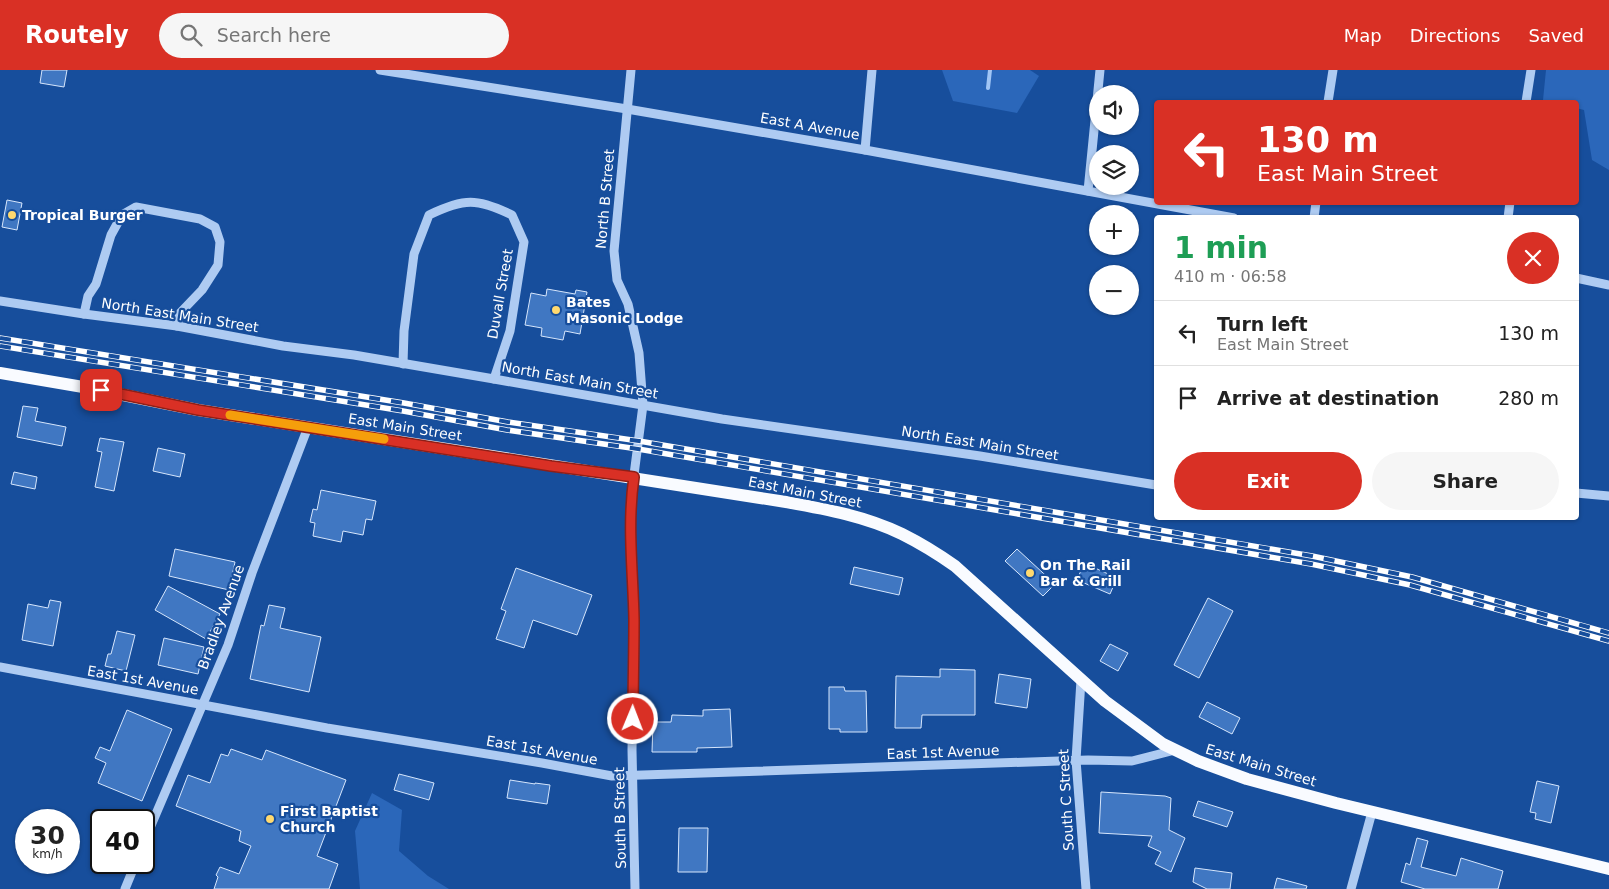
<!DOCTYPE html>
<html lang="en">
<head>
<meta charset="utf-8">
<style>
	:root { --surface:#fff; --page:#f6f6f6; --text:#222; --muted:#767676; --line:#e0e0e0; --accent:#d93025 }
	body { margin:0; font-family:"DejaVu Sans",sans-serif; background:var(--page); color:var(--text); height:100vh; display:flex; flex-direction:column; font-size:19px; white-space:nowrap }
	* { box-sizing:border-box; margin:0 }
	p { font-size:16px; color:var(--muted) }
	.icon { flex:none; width:28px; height:28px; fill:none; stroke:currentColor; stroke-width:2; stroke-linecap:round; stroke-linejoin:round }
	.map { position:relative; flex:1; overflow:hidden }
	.sheet { position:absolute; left:1154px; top:145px; width:425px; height:305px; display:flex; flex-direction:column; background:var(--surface); border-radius:5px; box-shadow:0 1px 4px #0004 }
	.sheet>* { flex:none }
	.hud { position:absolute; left:1154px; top:30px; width:425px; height:105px; border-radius:5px; box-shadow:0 1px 4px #0004; background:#d93025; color:#fff; overflow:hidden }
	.tools { position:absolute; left:1089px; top:15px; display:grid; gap:10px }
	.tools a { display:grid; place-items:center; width:50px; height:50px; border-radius:50%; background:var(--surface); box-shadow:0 1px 4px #0004; font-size:25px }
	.speed { position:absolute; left:15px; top:739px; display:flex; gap:10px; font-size:25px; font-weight:700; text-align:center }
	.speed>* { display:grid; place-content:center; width:65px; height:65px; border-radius:50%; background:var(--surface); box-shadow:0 1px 4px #0004; line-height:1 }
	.speed small { font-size:12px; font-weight:400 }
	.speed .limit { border:2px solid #111; border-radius:8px; background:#fff; color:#111 }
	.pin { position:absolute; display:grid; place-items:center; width:42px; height:42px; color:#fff; margin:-21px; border-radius:10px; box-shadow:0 2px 8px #0006 }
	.me { position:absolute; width:55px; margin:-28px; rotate:1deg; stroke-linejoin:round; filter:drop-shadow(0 0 4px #0008) }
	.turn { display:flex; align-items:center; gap:18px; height:105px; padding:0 20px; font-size:22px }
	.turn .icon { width:65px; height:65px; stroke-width:2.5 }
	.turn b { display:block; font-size:35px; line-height:42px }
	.round { display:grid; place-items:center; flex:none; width:52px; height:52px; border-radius:26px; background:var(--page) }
	.head { display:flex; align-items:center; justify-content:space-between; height:85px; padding:0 20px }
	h1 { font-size:30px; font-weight:600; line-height:38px; color:#1e9e55 }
	.button { display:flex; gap:10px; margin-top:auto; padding:10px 20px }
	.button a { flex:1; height:58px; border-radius:30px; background:var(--accent); color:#fff; font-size:20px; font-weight:600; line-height:58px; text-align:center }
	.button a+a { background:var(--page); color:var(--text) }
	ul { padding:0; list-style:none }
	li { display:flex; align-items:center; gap:15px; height:65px; padding:0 20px; border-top:1px solid var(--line) }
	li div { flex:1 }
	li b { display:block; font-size:19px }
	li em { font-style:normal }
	header { display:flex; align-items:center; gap:30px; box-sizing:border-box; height:70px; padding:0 25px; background:var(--accent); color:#fff }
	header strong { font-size:24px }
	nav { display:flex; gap:28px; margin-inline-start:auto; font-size:18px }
	.search { width:350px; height:45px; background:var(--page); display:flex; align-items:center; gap:12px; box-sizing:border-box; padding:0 18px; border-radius:28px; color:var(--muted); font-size:19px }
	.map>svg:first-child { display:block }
	.green { fill:#2b67ba }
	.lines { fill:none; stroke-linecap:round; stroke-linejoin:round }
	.stream { stroke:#a1c5f5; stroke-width:4 }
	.building { fill:#4077c2; stroke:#d6e6fc }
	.minor { stroke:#aecbf2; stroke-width:9 }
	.major { stroke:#f9fbff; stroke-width:12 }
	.rail-casing { stroke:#fff; stroke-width:5.5 }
	.rail { stroke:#174e9c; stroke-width:4; stroke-dasharray:11; stroke-linecap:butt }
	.route-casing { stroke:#8d1f18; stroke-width:12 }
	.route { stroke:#d93025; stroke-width:9 }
	.slow { stroke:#f59e0b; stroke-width:9 }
	.poi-dot { fill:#ffd96f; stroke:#174e9c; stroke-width:2 }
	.labels { text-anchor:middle; stroke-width:4.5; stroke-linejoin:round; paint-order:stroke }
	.street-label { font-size:14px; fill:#fff; stroke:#174e9c }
	.poi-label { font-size:14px; font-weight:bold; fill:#fff; stroke:#174e9c; text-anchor:start }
</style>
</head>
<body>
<header>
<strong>Routely</strong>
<div class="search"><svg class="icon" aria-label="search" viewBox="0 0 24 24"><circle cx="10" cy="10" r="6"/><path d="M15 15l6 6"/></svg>Search here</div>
<nav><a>Map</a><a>Directions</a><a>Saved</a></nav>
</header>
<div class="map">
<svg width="1609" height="819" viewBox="0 0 1609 819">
	<rect width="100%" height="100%" fill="#174e9c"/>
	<g class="green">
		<polygon points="942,0 1030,0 1039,6 1017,43 953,31"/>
		<polygon points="1546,0 1609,0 1609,100 1592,90 1584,40 1576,38 1576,32 1554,32 1543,30"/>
		<polygon points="372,723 402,740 399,781 428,806 449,819 360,819 355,761"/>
	</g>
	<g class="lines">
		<polyline class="stream" points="988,18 990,0"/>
	</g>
	<g class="building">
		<polygon points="42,0 67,0 64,17 40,13"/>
		<polygon points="7,130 22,133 17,160 2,157"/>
		<polygon points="547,219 575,224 576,220 587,222 580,264 565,261 563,270 541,266 542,258 525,255 531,223 546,226"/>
		<polygon points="23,336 38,338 35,351 66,357 62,376 17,367"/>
		<polygon points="100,368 124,372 114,421 95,417 102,382 97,381"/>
		<polygon points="158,378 185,384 180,407 153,401"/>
		<polygon points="14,402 37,407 35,419 11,414"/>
		<polygon points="321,420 376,431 372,450 366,449 363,465 343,461 341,472 313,466 315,453 310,452 313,439 317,440"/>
		<polygon points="175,479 235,492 229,520 169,506"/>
		<polygon points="1017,479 1055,514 1043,526 1005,491"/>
		<polygon points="1084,493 1117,508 1110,524 1077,510"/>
		<polygon points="854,497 903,508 899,525 850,514"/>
		<polygon points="516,498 592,525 577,565 533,550 524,578 496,569 506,541 501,539"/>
		<polygon points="168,516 220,544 206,569 155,540"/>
		<polygon points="1208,528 1233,541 1199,608 1174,595"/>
		<polygon points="50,530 61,532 53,576 22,570 28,534 48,538"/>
		<polygon points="269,535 285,538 280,558 321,567 309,622 250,609 261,555 264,556"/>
		<polygon points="117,561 135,565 126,601 105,596 108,584 111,584"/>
		<polygon points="164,568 204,577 198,604 158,595"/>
		<polygon points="1110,574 1128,583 1118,601 1100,591"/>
		<polygon points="940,599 975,600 975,645 922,645 921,658 895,658 896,606 940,607"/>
		<polygon points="999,604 1031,609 1027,638 995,633"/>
		<polygon points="829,617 844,617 845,621 866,621 867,662 840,662 840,659 829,659"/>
		<polygon points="1207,632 1240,648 1232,664 1199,647"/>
		<polygon points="730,639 732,677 697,678 697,682 652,682 653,652 671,652 672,645 703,646 703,640"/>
		<polygon points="127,640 172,659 142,731 98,713 106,693 95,688 100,677 110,681"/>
		<polygon points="231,679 262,690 266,680 346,710 317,786 338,794 329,819 214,819 218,807 216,805 220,797 239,804 251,776 239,771 241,761 176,736 188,705 210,713 221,684 228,686"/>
		<polygon points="399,704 434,713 429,730 394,720"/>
		<polygon points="510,710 535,714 535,713 550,715 547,734 507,728"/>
		<polygon points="1537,711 1559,716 1551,753 1535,749 1536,743 1530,742"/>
		<polygon points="1101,722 1165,726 1171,728 1169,760 1185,768 1171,802 1155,794 1161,782 1148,776 1152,766 1099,763"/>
		<polygon points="1198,731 1233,742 1227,757 1193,746"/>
		<polygon points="679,758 708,758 707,802 678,802"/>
		<polygon points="1417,768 1428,771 1421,797 1456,806 1461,788 1503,801 1498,819 1425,819 1401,812 1406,793 1410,795"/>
		<polygon points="1195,798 1232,803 1230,819 1207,819 1193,812"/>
		<polygon points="1277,808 1307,816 1306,819 1274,819"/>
	</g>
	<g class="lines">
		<g class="minor">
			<polyline points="380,0 627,39 865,80 1234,148"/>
			<polyline points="631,0 614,181 617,210 628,234 639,283 643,335 631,428 630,454 634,549 632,680 635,819"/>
			<polyline points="1328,32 1333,0"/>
			<polyline points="1526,32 1531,0"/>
			<polyline points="865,80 872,0"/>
			<polyline points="1088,121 1100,0"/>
			<polyline points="1314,148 1316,132"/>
			<polyline points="1508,148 1510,132"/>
			<polyline points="1576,208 1609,215"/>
			<polyline points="0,231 84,244 177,256 283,276 354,285 494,309 722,349 980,386 1156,415"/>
			<polyline points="84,244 88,226 96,214 111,165 122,145 136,137 200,149 215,157 220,172 218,195 202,220 180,243 177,256"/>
			<path d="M 403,294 L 404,261 L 414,184 L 429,145 C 464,128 477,128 512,145 L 524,172 L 510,261 L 494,309"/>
			<polyline points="1576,423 1609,426"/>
			<polyline points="0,597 327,658 542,693 612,706 1088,690 1132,691 1175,680"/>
			<polyline points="1081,610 1076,690 1086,819"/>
			<polyline points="144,772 228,575 252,503 308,357"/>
			<polyline points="125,819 136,792"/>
			<polyline points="1351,819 1372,742"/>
		</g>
		<path class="major" d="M 0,303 L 83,317 L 198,340 L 786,432 C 825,439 865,446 902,464 C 920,473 938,484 955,496 L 1105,631 L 1163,674 L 1198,691 L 1247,709 L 1336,733 L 1609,799"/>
		<g class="rail-casing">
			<g id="rail">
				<polyline points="0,268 404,333 508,352 639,371 1312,486 1412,507 1609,563"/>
				<polyline points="0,276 403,341 507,360 638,379 1311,494 1410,515 1609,571"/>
			</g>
		</g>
		<use href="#rail" class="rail"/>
	</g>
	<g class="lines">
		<g class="route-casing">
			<path id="route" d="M 101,320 L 198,340 L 551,396 L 634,407 C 627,454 633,501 634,549 C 634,582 633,615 633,649"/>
		</g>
		<use href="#route" class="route"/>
		<polyline class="slow" points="230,345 384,369"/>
	</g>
	<g class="poi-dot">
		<circle cx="12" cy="145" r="5"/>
		<circle cx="556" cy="240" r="5"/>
		<circle cx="1030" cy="503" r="5"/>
		<circle cx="270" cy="749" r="5"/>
	</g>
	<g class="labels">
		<g class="street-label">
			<text transform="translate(810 56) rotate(10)" y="5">East A Avenue</text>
			<text transform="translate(605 129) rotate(-85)" y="5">North B Street</text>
			<text transform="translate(500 224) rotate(-80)" y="5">Duvall Street</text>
			<text transform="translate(180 245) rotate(9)" y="5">North East Main Street</text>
			<text transform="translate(580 310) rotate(10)" y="5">North East Main Street</text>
			<text transform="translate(405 357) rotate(9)" y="5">East Main Street</text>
			<text transform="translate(980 373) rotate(9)" y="5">North East Main Street</text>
			<text transform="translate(805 422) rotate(11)" y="5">East Main Street</text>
			<text transform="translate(221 547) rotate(-70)" y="5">Bradley Avenue</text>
			<text transform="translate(143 610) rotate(10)" y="5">East 1st Avenue</text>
			<text transform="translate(542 680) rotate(10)" y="5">East 1st Avenue</text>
			<text transform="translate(943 682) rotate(-2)" y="5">East 1st Avenue</text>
			<text transform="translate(1261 695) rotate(17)" y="5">East Main Street</text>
			<text transform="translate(1066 730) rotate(-93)" y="5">South C Street</text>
			<text transform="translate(620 748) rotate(-91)" y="5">South B Street</text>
		</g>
		<g class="poi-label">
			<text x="22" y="150">Tropical Burger</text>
			<text x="566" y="237">Bates<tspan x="566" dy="16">Masonic Lodge</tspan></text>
			<text x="1040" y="500">On The Rail<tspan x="1040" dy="16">Bar &amp; Grill</tspan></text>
			<text x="280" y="746">First Baptist<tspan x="280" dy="16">Church</tspan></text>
		</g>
	</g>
</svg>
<div class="tools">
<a><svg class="icon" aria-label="sound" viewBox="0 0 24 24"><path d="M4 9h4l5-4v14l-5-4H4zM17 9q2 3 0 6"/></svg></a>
<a><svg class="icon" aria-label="layers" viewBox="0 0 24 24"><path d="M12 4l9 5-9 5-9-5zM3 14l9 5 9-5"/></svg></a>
<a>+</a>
<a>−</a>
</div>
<div class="speed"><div>30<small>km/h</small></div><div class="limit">40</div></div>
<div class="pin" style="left:101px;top:320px;background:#d93025"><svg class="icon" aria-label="arrive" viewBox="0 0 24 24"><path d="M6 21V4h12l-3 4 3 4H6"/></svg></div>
<svg class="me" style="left:633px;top:649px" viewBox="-20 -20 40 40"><circle r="17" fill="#d93025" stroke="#fff" stroke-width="3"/><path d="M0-11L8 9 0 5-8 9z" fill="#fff"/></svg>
<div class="hud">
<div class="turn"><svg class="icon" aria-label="left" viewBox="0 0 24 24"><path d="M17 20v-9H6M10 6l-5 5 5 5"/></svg><div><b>130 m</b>East Main Street</div></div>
</div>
<section class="sheet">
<div class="head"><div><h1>1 min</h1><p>410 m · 06:58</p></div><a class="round" style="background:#d93025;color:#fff"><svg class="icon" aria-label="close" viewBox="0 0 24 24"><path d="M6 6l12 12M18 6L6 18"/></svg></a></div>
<ul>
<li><svg class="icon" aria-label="left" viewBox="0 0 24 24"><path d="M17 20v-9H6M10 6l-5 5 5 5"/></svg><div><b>Turn left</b><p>East Main Street</p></div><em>130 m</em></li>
<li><svg class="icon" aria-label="arrive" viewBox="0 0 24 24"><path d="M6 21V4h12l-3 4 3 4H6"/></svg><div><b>Arrive at destination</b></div><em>280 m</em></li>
</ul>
<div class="button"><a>Exit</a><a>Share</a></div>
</section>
</div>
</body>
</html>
